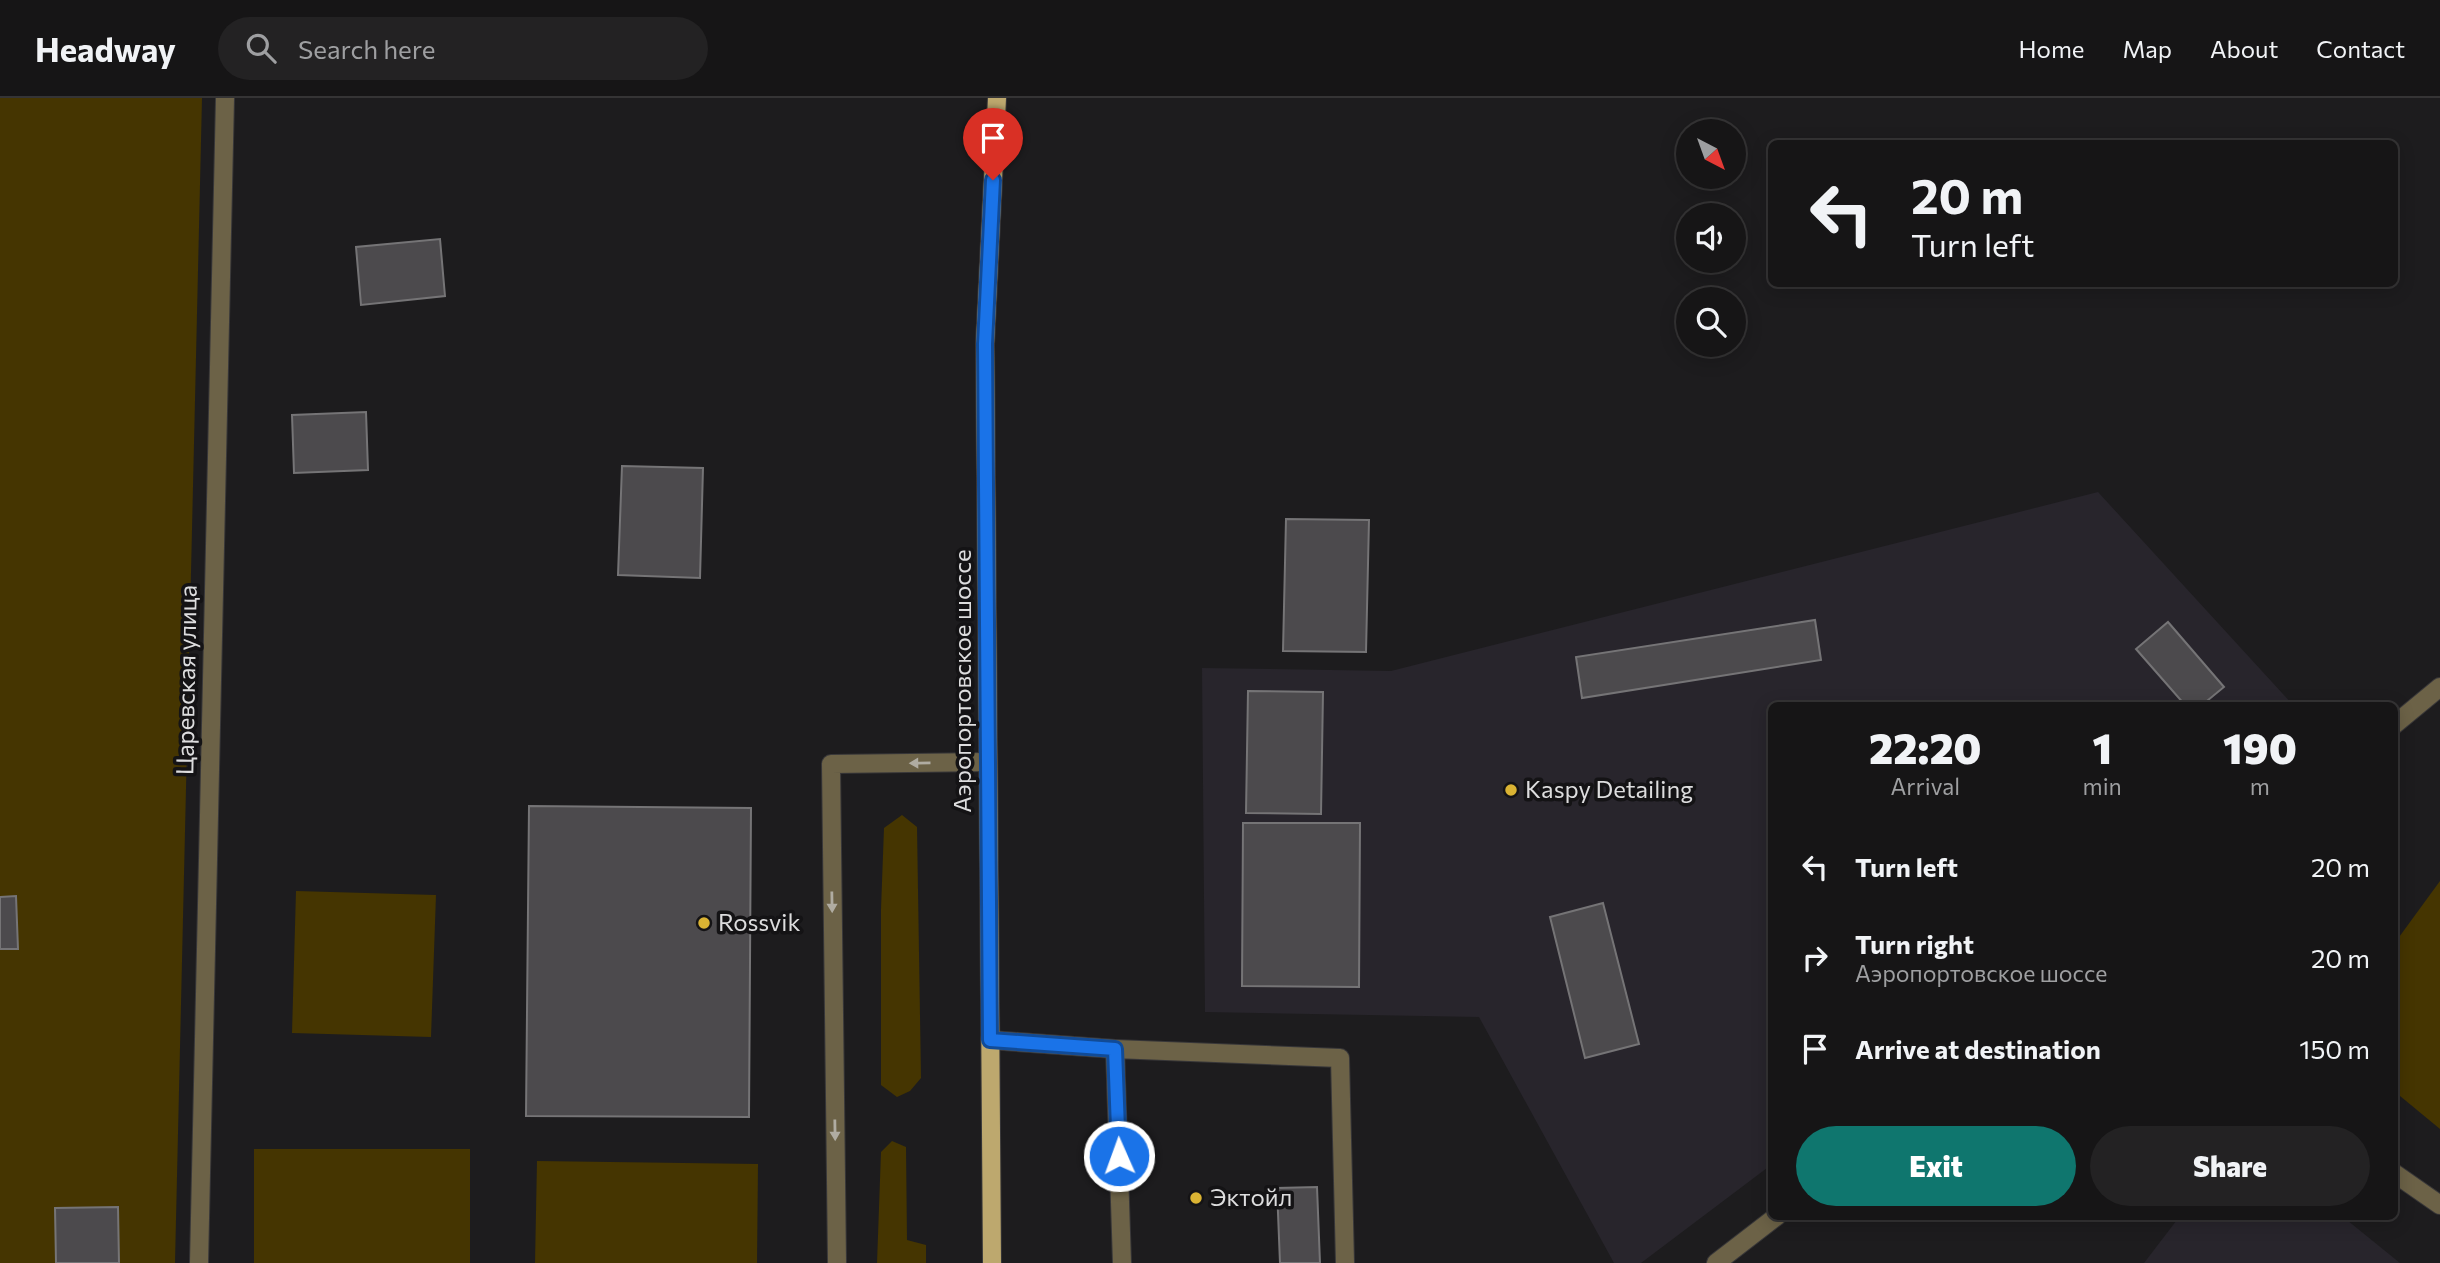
<!DOCTYPE html>
<html lang="en">
<head>
<meta charset="utf-8">
<style>
	:root { --surface:#161516; --page:#232223; --text:#f1f3f6; --muted:#9e9fa1; --line:#353435; --accent:#0f766e }
	body { margin:0; font-family:Commissioner,sans-serif; background:var(--page); color:var(--text); height:100vh; display:flex; flex-direction:column; font-size:26px; white-space:nowrap }
	* { box-sizing:border-box; margin:0 }
	p { font-size:23px; color:var(--muted) }
	.icon { flex:none; width:38px; height:38px; fill:none; stroke:currentColor; stroke-width:2; stroke-linecap:round; stroke-linejoin:round }
	.map { position:relative; flex:1; overflow:hidden }
	.details { position:absolute; left:1768px; top:604px; width:630px; height:518px; display:flex; flex-direction:column; background:var(--surface); border-radius:10px; box-shadow:0 4px 18px #0003,0 0 0 2px var(--line) }
	.details>* { flex:none }
	.top-card { position:absolute; left:1768px; top:42px; width:630px; height:147px; border-radius:10px; box-shadow:0 4px 18px #0003,0 0 0 2px var(--line); background:#161516; color:var(--text); overflow:hidden }
	.needle { width:46px; rotate:139deg }
	.buttons { position:absolute; left:1676px; top:21px; display:grid; gap:14px }
	.buttons a { display:grid; place-items:center; width:70px; height:70px; border-radius:50%; background:var(--surface); box-shadow:0 4px 18px #0003,0 0 0 2px var(--line); font-size:35px }
	.pin { position:absolute; display:grid; place-items:center; width:60px; height:60px; color:#fff; margin:-72px -30px; border-radius:50% 50% 50% 0; rotate:-45deg; box-shadow:0 0 7px #0007 }
	.pin .icon { rotate:45deg }
	.me { position:absolute; width:77px; margin:-38px; rotate:358deg; stroke-linejoin:round; filter:drop-shadow(0 0 5px #0008) }
	.turn { display:flex; align-items:center; gap:24px; height:147px; padding:0 28px; font-size:32px }
	.turn .icon { width:91px; height:91px; stroke-width:2.5 }
	.turn b { display:block; font-size:49px; line-height:60px }
	.eta { display:flex; justify-content:space-evenly; align-items:center; height:119px; text-align:center }
	.eta b { font-size:42px; font-weight:800; line-height:49px }
	.action { display:flex; gap:14px; margin-top:auto; padding:14px 28px }
	.action a { flex:1; height:80px; border-radius:42px; background:var(--accent); color:#fff; font-size:28px; font-weight:800; line-height:80px; text-align:center }
	.action a+a { background:var(--page); color:var(--text) }
	ul { padding:0; list-style:none }
	li { display:flex; align-items:center; gap:21px; height:91px; padding:0 28px }
	li div { flex:1 }
	li b { display:block; font-size:26px }
	li em { font-style:normal }
	header { display:flex; align-items:center; gap:42px; box-sizing:border-box; height:98px; padding:0 35px; background:var(--surface); border-bottom:2px solid var(--line) }
	header strong { font-size:33px }
	nav { display:flex; gap:38px; margin-inline-start:auto; font-size:24px }
	.search { width:490px; height:63px; background:var(--page); display:flex; align-items:center; gap:18px; box-sizing:border-box; padding:0 24px; border-radius:38px; color:var(--muted); font-size:26px }
	.map>svg:first-child { display:block }
	.built { fill:#28252c }
	.green { fill:#453501 }
	.building { fill:#4c4a4d; stroke:#757476; stroke-width:2 }
	.lines { fill:none; stroke-linecap:round; stroke-linejoin:round }
	.minor-casing { stroke:#383739; stroke-width:20 }
	.major-casing { stroke:#383739; stroke-width:20 }
	.minor { stroke:#6c6247; stroke-width:18 }
	.major { stroke:#bda86e; stroke-width:18 }
	.oneway { fill:#b0aca2 }
	.route-casing { stroke:#114b97; stroke-width:18 }
	.route { stroke:#1a73e8; stroke-width:12 }
	.poi-dot { fill:#dab333; stroke:#141315; stroke-width:2.5 }
	.labels { text-anchor:middle; stroke-width:7; stroke-linejoin:round; paint-order:stroke }
	.street-label { font-size:24px; fill:#ddddde; stroke:#141315 }
	.poi-label { font-size:24px; fill:#ddddde; stroke:#141315; text-anchor:start }
</style>
</head>
<body>
<header>
<strong>Headway</strong>
<div class="search"><svg class="icon" aria-label="search" viewBox="0 0 24 24"><circle cx="10" cy="10" r="6"/><path d="M15 15l6 6"/></svg>Search here</div>
<nav><a>Home</a><a>Map</a><a>About</a><a>Contact</a></nav>
</header>
<div class="map">
<svg width="2440" height="1165" viewBox="0 0 2440 1165">
	<rect width="100%" height="100%" fill="#1d1c1e"/>
	<g class="built">
		<polygon points="2098,394 2293,607 1771,607 1771,1067 1641,1165 1614,1165 1479,919 1205,914 1202,570 1391,573"/>
		<polygon points="2180,1118 2342,1118 2400,1165 2144,1165"/>
	</g>
	<g class="green">
		<polygon points="0,0 202,0 175,1165 0,1165"/>
		<polygon points="902,717 917,729 921,980 910,993 897,999 881,987 881,811 884,730"/>
		<polygon points="2440,783 2440,1031 2394,993 2394,846"/>
		<polygon points="296,793 436,797 431,939 292,935"/>
		<polygon points="892,1043 906,1049 907,1142 926,1147 926,1165 877,1165 881,1054"/>
		<rect x="254" y="1051" width="216" height="114"/>
		<polygon points="537,1063 758,1066 757,1165 535,1165"/>
	</g>
	<g class="building">
		<polygon points="440,141 445,198 361,207 356,149"/>
		<polygon points="366,314 368,372 294,375 292,317"/>
		<polygon points="622,368 703,370 700,480 618,477"/>
		<polygon points="1286,421 1369,422 1366,554 1283,553"/>
		<polygon points="1815,522 1821,562 1582,600 1576,559"/>
		<polygon points="2168,524 2224,589 2202,607 2185,607 2136,551"/>
		<polygon points="1248,593 1323,594 1321,716 1246,715"/>
		<polygon points="529,708 751,710 749,1019 526,1018"/>
		<polygon points="1243,725 1360,725 1359,889 1242,888"/>
		<polygon points="16,798 18,851 0,851 0,799"/>
		<polygon points="1603,805 1639,946 1585,960 1550,819"/>
		<polygon points="1317,1089 1320,1165 1280,1165 1277,1090"/>
		<polygon points="118,1109 119,1165 56,1165 55,1110"/>
	</g>
	<g class="lines">
		<g class="minor-casing">
			<g id="minor">
				<polyline points="2394,627 2440,589"/>
				<polyline points="990,942 1115,951"/>
				<polyline points="2394,1075 2440,1107"/>
				<polyline points="199,1165 225,0"/>
				<polyline points="837,1165 831,666 988,664"/>
				<polyline points="1122,1165 1115,951 1340,960 1345,1165"/>
				<polyline points="1716,1165 1777,1118"/>
			</g>
		</g>
		<g class="major-casing">
			<polyline id="major" points="992,1165 985,246 997,0"/>
		</g>
		<use href="#minor" class="minor"/>
		<use href="#major" class="major"/>
	</g>
	<defs><path id="oneway-solid" d="M-6-.8H1V-3.2L6.5 0L1 3.2V.8H-6Z" transform="scale(1.75)"/></defs>
	<g class="oneway">
		<use href="#oneway-solid" transform="translate(920 665) rotate(179)"/>
		<use href="#oneway-solid" transform="translate(832 804) rotate(89)"/>
		<use href="#oneway-solid" transform="translate(835 1032) rotate(89)"/>
	</g>
	<g class="lines">
		<g class="route-casing">
			<polyline id="route" points="993,82 985,246 990,942 1115,951 1119,1058"/>
		</g>
		<use href="#route" class="route"/>
	</g>
	<g class="poi-dot">
		<circle cx="1511" cy="692" r="7"/>
		<circle cx="704" cy="825" r="7"/>
		<circle cx="1196" cy="1100" r="7"/>
	</g>
	<g class="labels">
		<g class="street-label">
			<text transform="translate(187 582) rotate(-89)" y="8">Царевская улица</text>
			<text transform="translate(963 583) rotate(-90)" y="8">Аэропортовское шоссе</text>
		</g>
		<g class="poi-label">
			<text x="1525" y="700">Kaspy Detailing</text>
			<text x="718" y="833">Rossvik</text>
			<text x="1210" y="1108">Эктойл</text>
		</g>
	</g>
</svg>
<div class="buttons">
<a><svg class="needle" viewBox="-14 -14 28 28"><path d="M0-13l5 13h-10z" fill="#e53935"/><path d="M0 13l5-13h-10z" fill="#9e9fa1"/></svg></a>
<a><svg class="icon" aria-label="sound" viewBox="0 0 24 24"><path d="M4 9h4l5-4v14l-5-4H4zM17 9q2 3 0 6"/></svg></a>
<a><svg class="icon" aria-label="search" viewBox="0 0 24 24"><circle cx="10" cy="10" r="6"/><path d="M15 15l6 6"/></svg></a>
</div>
<div class="pin" style="left:993px;top:82px;background:#d93025"><svg class="icon" aria-label="arrive" viewBox="0 0 24 24"><path d="M6 21V4h12l-3 4 3 4H6"/></svg></div>
<svg class="me" style="left:1119px;top:1058px" viewBox="-20 -20 40 40"><circle r="17" fill="#1a73e8" stroke="#fff" stroke-width="3"/><path d="M0-11L8 9 0 5-8 9z" fill="#fff"/></svg>
<div class="top-card">
<div class="turn"><svg class="icon" aria-label="left" viewBox="0 0 24 24"><path d="M17 20v-9H6M10 6l-5 5 5 5"/></svg><div><b>20 m</b>Turn left</div></div>
</div>
<section class="details">
<div class="eta">
<div><b>22:20</b><p>Arrival</p></div>
<div><b>1</b><p>min</p></div>
<div><b>190</b><p>m</p></div>
</div>
<ul>
<li><svg class="icon" aria-label="left" viewBox="0 0 24 24"><path d="M17 20v-9H6M10 6l-5 5 5 5"/></svg><div><b>Turn left</b></div><em>20 m</em></li>
<li><svg class="icon" aria-label="right" viewBox="0 0 24 24"><path d="M7 20v-9h11M14 6l5 5-5 5"/></svg><div><b>Turn right</b><p>Аэропортовское шоссе</p></div><em>20 m</em></li>
<li><svg class="icon" aria-label="arrive" viewBox="0 0 24 24"><path d="M6 21V4h12l-3 4 3 4H6"/></svg><div><b>Arrive at destination</b></div><em>150 m</em></li>
</ul>
<div class="action"><a>Exit</a><a>Share</a></div>
</section>
</div>
</body>
</html>
